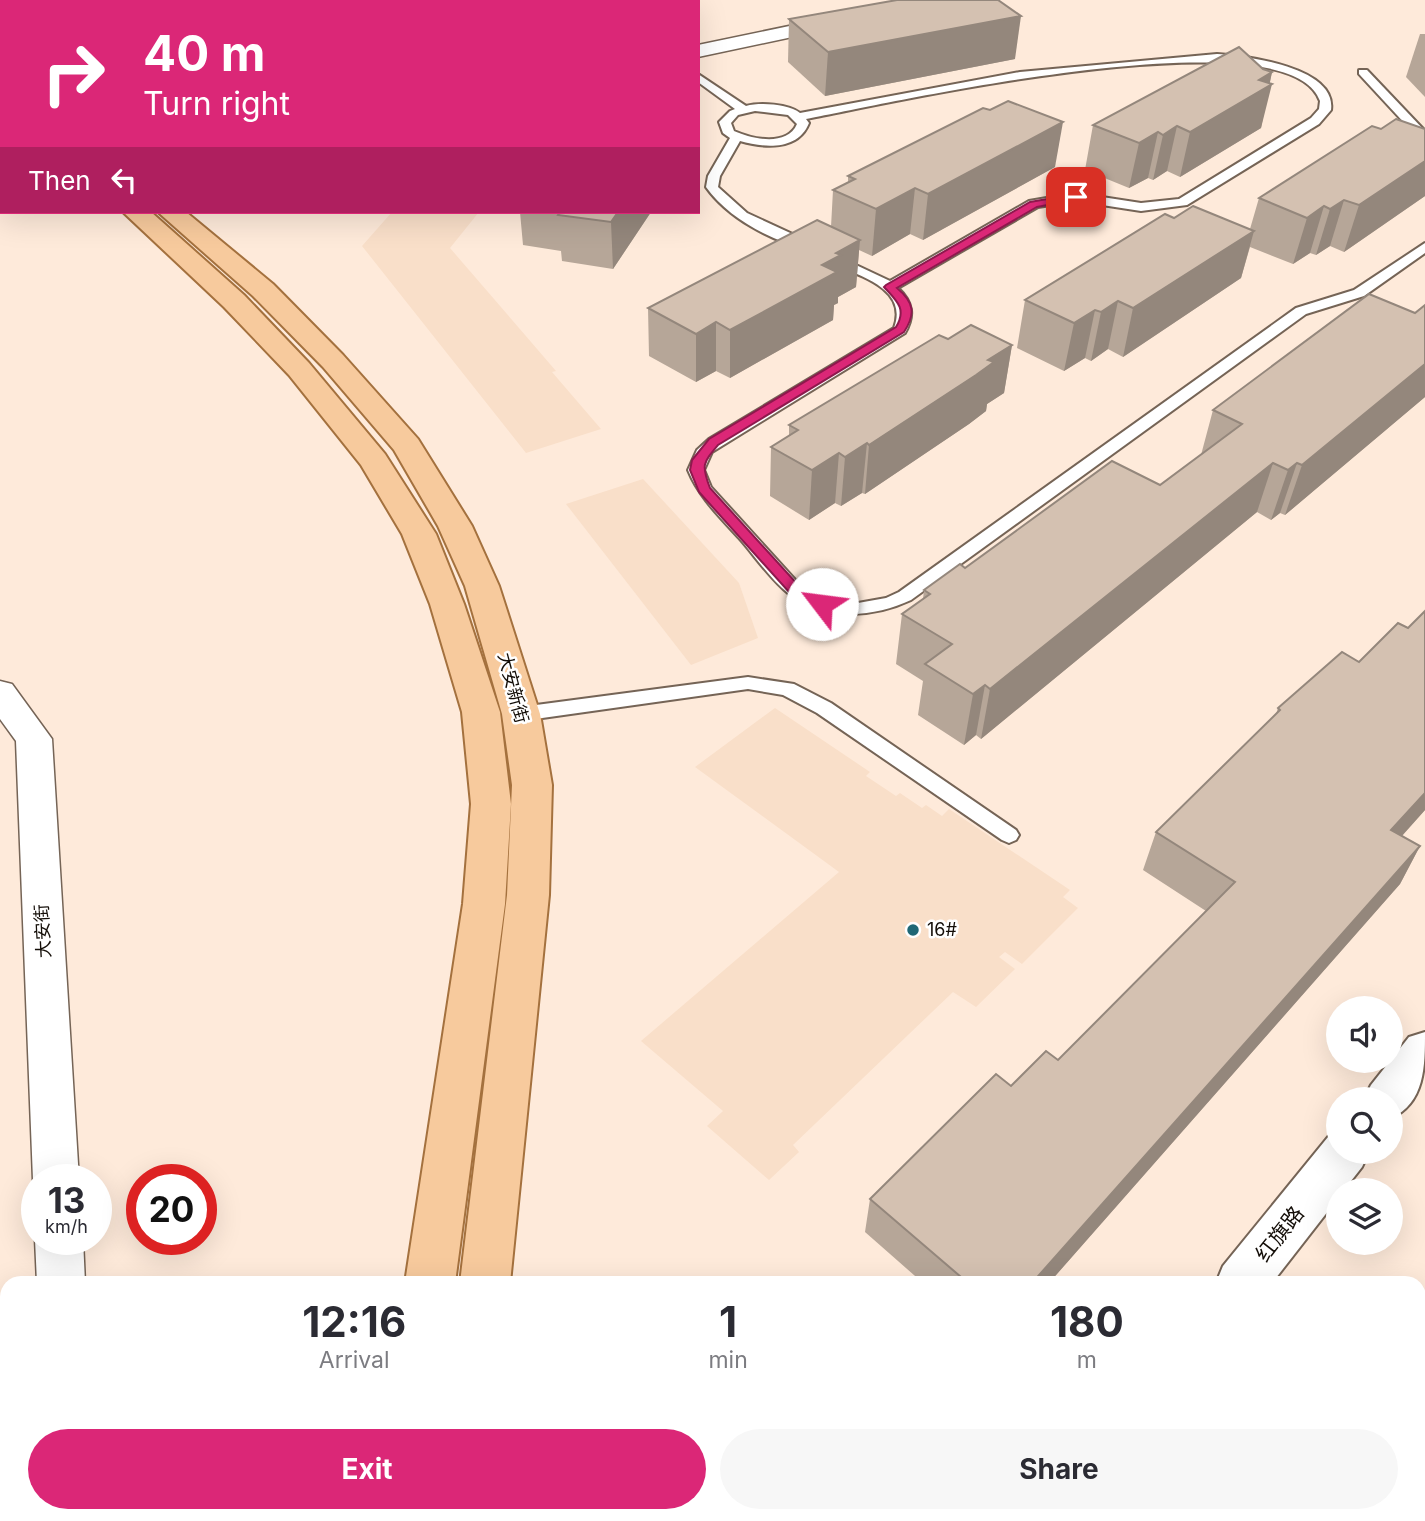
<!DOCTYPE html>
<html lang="en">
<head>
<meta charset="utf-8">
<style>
	:root { --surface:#fff; --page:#f7f7f7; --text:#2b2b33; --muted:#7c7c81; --accent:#db2777 }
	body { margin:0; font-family:Inter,"Noto Sans SC",sans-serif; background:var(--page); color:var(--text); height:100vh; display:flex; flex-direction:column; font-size:26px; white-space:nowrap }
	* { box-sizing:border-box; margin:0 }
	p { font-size:23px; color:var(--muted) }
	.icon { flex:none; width:38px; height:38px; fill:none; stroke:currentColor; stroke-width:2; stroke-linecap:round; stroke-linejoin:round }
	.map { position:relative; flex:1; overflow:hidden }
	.side { position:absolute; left:0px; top:1276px; width:1426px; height:247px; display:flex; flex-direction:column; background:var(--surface); border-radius:21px 21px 0 0; box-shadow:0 7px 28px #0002 }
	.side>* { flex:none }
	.hud { position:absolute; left:0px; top:0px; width:700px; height:214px; box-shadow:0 7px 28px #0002; background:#db2777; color:#fff; overflow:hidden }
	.tools { position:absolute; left:1326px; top:996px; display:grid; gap:14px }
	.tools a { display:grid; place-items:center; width:77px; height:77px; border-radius:50%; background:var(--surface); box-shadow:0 7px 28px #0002; font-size:35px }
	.speed { position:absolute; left:21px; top:1164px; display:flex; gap:14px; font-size:35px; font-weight:700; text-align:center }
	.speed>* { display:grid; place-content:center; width:91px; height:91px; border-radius:50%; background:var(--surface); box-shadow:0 7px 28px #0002; line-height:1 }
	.speed small { font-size:18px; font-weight:400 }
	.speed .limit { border:10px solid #d22; background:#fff; color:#111 }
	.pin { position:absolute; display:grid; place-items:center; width:60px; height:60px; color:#fff; margin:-30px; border-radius:14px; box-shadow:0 4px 10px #0006 }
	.me { position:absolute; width:77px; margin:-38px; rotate:300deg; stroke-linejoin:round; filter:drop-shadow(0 0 5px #0008) }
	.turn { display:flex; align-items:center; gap:24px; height:147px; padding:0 28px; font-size:32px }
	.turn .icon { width:91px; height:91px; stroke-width:2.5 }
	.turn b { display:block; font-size:49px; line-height:60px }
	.then { display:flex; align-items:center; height:66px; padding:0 28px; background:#0003; gap:14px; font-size:26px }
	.eta { display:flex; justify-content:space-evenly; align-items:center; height:119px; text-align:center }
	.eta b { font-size:42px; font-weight:700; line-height:49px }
	.cta { display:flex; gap:14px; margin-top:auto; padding:14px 28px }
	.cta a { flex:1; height:80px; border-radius:42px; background:var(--accent); color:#fff; font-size:28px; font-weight:700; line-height:80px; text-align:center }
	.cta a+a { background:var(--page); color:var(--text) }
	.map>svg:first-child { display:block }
	.built { fill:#f9dfc9 }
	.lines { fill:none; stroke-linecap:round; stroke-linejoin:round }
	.lane-casing { stroke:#756456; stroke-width:4 }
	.street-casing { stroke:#756456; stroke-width:3 }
	.secondary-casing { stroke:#756456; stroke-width:4 }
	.primary-casing { stroke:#a4713e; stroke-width:4 }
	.lane { fill:#fff; fill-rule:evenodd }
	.street { fill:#fff; fill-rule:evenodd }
	.secondary { fill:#fff; fill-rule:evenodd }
	.primary { fill:#f7ca9d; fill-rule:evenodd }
	.wall { fill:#b6a698 }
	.shaded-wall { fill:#94877c }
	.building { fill:#d4c1b1; stroke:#94877c; stroke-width:2 }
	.route { fill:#db2777; stroke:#8e194d; stroke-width:2 }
	.poi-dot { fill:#1f6775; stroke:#fff; stroke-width:2.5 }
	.labels { text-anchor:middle; stroke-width:5; stroke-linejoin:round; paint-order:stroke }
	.street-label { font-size:18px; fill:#140e08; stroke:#fff }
	.poi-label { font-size:18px; fill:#140e08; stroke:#fff; text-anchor:start }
	.near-street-label { font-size:21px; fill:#140e08; stroke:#fff }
</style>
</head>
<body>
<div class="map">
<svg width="1425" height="1521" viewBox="0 0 1425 1521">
	<rect width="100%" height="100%" fill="#feeada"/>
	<g class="built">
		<polygon points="392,212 479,212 450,248 556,371 552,372 601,429 526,453 362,246"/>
		<polygon points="643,479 739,583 758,638 691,665 566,504"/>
		<polygon points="775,708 870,772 866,776 896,796 900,793 922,808 926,805 942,816 949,809 1070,890 1063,897 1078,908 1022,964 1005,952 999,957 1015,969 976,1007 953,992 793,1145 799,1152 769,1180 707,1126 723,1111 641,1041 839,872 695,767"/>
	</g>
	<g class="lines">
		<g class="lane-casing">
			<g id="lane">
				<path d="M 1217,54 C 1246,56 1337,67 1331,110 L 1319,124 L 1187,205 L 1141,211 L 1076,201 L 1038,207 L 898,288 C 913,302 915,316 905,333 L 712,452 L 704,470 L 711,487 L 800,585 L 813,593 L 826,599 L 858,603 L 886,598 L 899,592 L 1296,308 L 1354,290 L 1425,243 L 1425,253 L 1364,296 L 1306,314 L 911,600 C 873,618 824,621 789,594 C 770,579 755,556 739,538 C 719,516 699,497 688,470 L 697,450 L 709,439 L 894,328 C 909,288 858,275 829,263 L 829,257 L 839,257 L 890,281 L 1029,201 L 1076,193 L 1141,203 L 1179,199 L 1311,118 L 1319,109 L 1320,101 C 1288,11 882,105 806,119 L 809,123 C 798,151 764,148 740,141 L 720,176 L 718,187 L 747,213 L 812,243 L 812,249 L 807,250 C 770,240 728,218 706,187 L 708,176 L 730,138 L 723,133 L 719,122 L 730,111 L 735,109 L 698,82 L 698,74 L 746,106 C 760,102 789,104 800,113 L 1020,72 ZM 755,111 L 788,115 L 797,124 C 787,147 752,139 734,131 L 731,123 L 738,115 Z"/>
				<polygon points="1359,70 1367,70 1425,131 1425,142 1421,141 1359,74"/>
				<polygon points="748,677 794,684 831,703 1016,830 1019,835 1016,840 1009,843 1002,840 817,713 783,695 748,689 521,721 514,719 512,714 514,709 521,707"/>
			</g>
		</g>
		<g class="street-casing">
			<g id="street">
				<polygon points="837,16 844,18 847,22 844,26 698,57 698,45"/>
				<polygon points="0,681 12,684 52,739 79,1180 37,1180 37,1188 33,1180 16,741 0,719"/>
				<polygon points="37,1236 37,1239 83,1239 85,1283 37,1283 35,1239"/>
				<polygon points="45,1516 99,1516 100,1521 46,1521"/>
			</g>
		</g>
		<g class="secondary-casing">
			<g id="secondary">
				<path d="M 1425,1032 C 1425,1066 1425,1103 1391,1118 L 1391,1099 L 1364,1099 L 1371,1085 L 1409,1037 Z"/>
				<polygon points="1339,1133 1339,1152 1369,1152 1362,1167 1344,1190 1339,1190 1339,1197 1272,1283 1216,1283 1223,1266 1328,1137"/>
				<polygon points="484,1516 542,1516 544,1521 486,1521"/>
				<polygon points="1026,1516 1085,1516 1083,1521 1024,1521"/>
			</g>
		</g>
		<g class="primary-casing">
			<g id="primary">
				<polygon points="0,66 2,67 2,81 0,80"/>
				<polygon points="123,212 151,212 244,295 309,363 385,454 436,534 464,604 500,712 511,804 505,904 455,1283 405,1283 463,904 471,804 462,712 430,604 402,534 361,465 289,375 224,307"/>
				<polygon points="158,212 186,212 273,284 343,355 418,439 472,526 499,586 540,714 552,785 549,895 510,1283 460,1283 507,895 512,785 502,714 465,586 438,526 394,450 323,367 253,296"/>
				<polygon points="369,1516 425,1516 424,1521 368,1521"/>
				<polygon points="430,1516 486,1516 485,1521 429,1521"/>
			</g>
		</g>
		<use href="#lane" class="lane"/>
		<use href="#street" class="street"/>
		<use href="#secondary" class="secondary"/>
		<use href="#primary" class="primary"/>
	</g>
	<g class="wall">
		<polygon points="789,19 1015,59 825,96 788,62"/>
		<polygon points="1420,34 1425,34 1425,97 1406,77"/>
		<polygon points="1263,69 1272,72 1261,128 1180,177 1167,171 1153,180 1148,178 1129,188 1085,170 1093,125"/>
		<polygon points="1381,129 1425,129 1425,196 1344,252 1330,246 1316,255 1310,253 1293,264 1250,247 1241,278 1123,357 1108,349 1091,361 1085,358 1064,371 1017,348 1025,300 1174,218 1250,229 1259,198"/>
		<polygon points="1055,167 923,240 910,234 872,256 859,250 856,287 838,297 838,303 834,305 833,320 730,378 716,371 696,382 649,356 648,308 831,227 833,190 848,183 848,176"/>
		<polygon points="520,212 651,212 613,269 562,261 561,251 523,245"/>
		<polygon points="1425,305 1425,397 1285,515 1280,513 1271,520 1257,512 981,739 976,735 964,745 918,715 923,681 896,664 902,614 923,599 924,590 965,568 1160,485 1201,455 1213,410 1415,313"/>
		<polygon points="948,339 1012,345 1004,393 987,404 986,411 969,424 865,494 862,493 841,506 835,503 809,520 770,496 771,447 789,436 789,425"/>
		<polygon points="1425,611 1425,810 1402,836 1420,846 1400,884 1049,1283 923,1283 865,1232 870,1199 1011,1086 1058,1060 1206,911 1143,870 1156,832 1276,714 1278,708 1359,662 1408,628"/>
	</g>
	<g class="shaded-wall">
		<polygon points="1021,16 1015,59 825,96 828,52"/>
		<polygon points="1272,72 1269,86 1272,84 1261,128 1180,177 1190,132 1259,80"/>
		<polygon points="698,94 699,139 698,140"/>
		<polygon points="1063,122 1055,167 923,240 928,194"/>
		<polygon points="1177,126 1167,171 1153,180 1163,135"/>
		<polygon points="1158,132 1148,178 1129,188 1139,143"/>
		<polygon points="1425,161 1425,196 1344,252 1359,205"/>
		<polygon points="915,188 910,234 872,256 876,209"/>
		<polygon points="1344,200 1330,246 1316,255 1330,209"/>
		<polygon points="1324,206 1310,253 1293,264 1307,218"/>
		<polygon points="618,212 651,212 613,269 611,222"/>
		<polygon points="1254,231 1241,278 1123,357 1133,308"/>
		<polygon points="860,240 856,287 838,297 838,303 834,305 833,320 730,378 730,330 822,265 836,253"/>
		<polygon points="1118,301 1108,349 1091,361 1101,312"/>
		<polygon points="1095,310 1085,358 1064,371 1074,323"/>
		<polygon points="716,322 716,371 696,382 696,334"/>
		<polygon points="1012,345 1004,393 987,404 986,411 969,424 865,494 869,445 988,360"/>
		<polygon points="1425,364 1425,397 1285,515 1302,465"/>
		<polygon points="867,443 862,493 841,506 845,457"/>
		<polygon points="839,453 835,503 809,520 812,470"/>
		<polygon points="1273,463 1257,512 981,739 990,689"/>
		<polygon points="1297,463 1280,513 1271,520 1288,470"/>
		<polygon points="985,685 976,735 964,745 973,694"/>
		<polygon points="1425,793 1425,810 1373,868 1391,830"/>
		<polygon points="1420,846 1400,884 1049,1283 1032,1283"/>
	</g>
	<g class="building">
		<polygon points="897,0 998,0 1021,16 828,52 789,19"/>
		<polygon points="1239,47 1263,69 1272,72 1259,80 1272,84 1190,132 1177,126 1163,135 1158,132 1139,143 1093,125"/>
		<polygon points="1008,101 1063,122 928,194 915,188 876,209 833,190 855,179 848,176 983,108 990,110"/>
		<polygon points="1396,119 1425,129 1425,161 1359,205 1344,200 1330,209 1324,206 1307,218 1259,198 1372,126 1381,129"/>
		<polygon points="1193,206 1254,231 1133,308 1118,301 1101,312 1095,310 1074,323 1025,300 1165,214 1174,218"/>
		<polygon points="560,212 618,212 611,222 558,215"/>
		<polygon points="817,220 860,240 836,253 841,255 822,265 837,272 730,330 716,322 696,334 648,308"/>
		<polygon points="1369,294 1415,313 1425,305 1425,364 1302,465 1297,463 1288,470 1273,463 990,689 985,685 973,694 925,664 952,644 902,614 930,594 924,590 960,564 965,568 1112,461 1160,485 1242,424 1213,410"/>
		<polygon points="971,325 1012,345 988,360 994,362 976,375 869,445 867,443 845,457 839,453 812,470 771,447 798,430 789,425 939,335 948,339"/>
		<polygon points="1425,611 1425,793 1391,830 1420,846 1032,1283 968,1283 870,1199 996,1074 1011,1086 1046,1051 1058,1060 1235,882 1156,832 1280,710 1278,708 1342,652 1359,662 1398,623 1408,628"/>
	</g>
	<path class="route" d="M 1076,194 L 1080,195 L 1080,199 L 1037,207 L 897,288 C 914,302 916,314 904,332 L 718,445 C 703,463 701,465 710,488 L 799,586 L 829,604 L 822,609 L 789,592 L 699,492 L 690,470 L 692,460 L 709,439 L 896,327 C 907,309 897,301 884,287 L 886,285 L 1030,202 Z"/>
	<circle class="poi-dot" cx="913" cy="930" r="7"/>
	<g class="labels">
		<g class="street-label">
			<text transform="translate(513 688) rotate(75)" y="6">大安新街</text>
			<text transform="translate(43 931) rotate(-93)" y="6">大安街</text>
		</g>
		<g class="poi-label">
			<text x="927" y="936">16#</text>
		</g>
		<g class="near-street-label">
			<text transform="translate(1280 1234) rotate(-52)" y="7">红旗路</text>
		</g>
	</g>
</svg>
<div class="tools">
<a><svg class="icon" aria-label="sound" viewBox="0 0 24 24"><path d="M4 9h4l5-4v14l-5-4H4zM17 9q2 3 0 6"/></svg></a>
<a><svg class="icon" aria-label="search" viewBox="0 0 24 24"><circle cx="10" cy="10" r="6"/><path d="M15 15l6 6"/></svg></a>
<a><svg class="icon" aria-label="layers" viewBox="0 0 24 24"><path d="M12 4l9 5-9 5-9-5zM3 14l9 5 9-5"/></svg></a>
</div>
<div class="speed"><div>13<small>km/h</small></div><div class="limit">20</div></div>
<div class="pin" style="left:1076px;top:197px;background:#d93025"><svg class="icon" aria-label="arrive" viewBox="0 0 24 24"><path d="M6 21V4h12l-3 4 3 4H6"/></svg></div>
<svg class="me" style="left:822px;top:604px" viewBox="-20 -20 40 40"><circle r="19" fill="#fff"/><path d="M0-13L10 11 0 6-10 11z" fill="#db2777"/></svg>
<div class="hud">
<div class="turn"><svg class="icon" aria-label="right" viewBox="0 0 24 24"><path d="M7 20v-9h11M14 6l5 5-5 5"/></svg><div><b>40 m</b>Turn right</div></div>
<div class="then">Then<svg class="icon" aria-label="left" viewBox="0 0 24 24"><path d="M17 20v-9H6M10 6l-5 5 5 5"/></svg></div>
</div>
<section class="side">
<div class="eta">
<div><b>12:16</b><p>Arrival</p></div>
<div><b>1</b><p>min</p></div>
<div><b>180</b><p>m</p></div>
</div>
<div class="cta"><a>Exit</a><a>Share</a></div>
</section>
</div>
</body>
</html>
